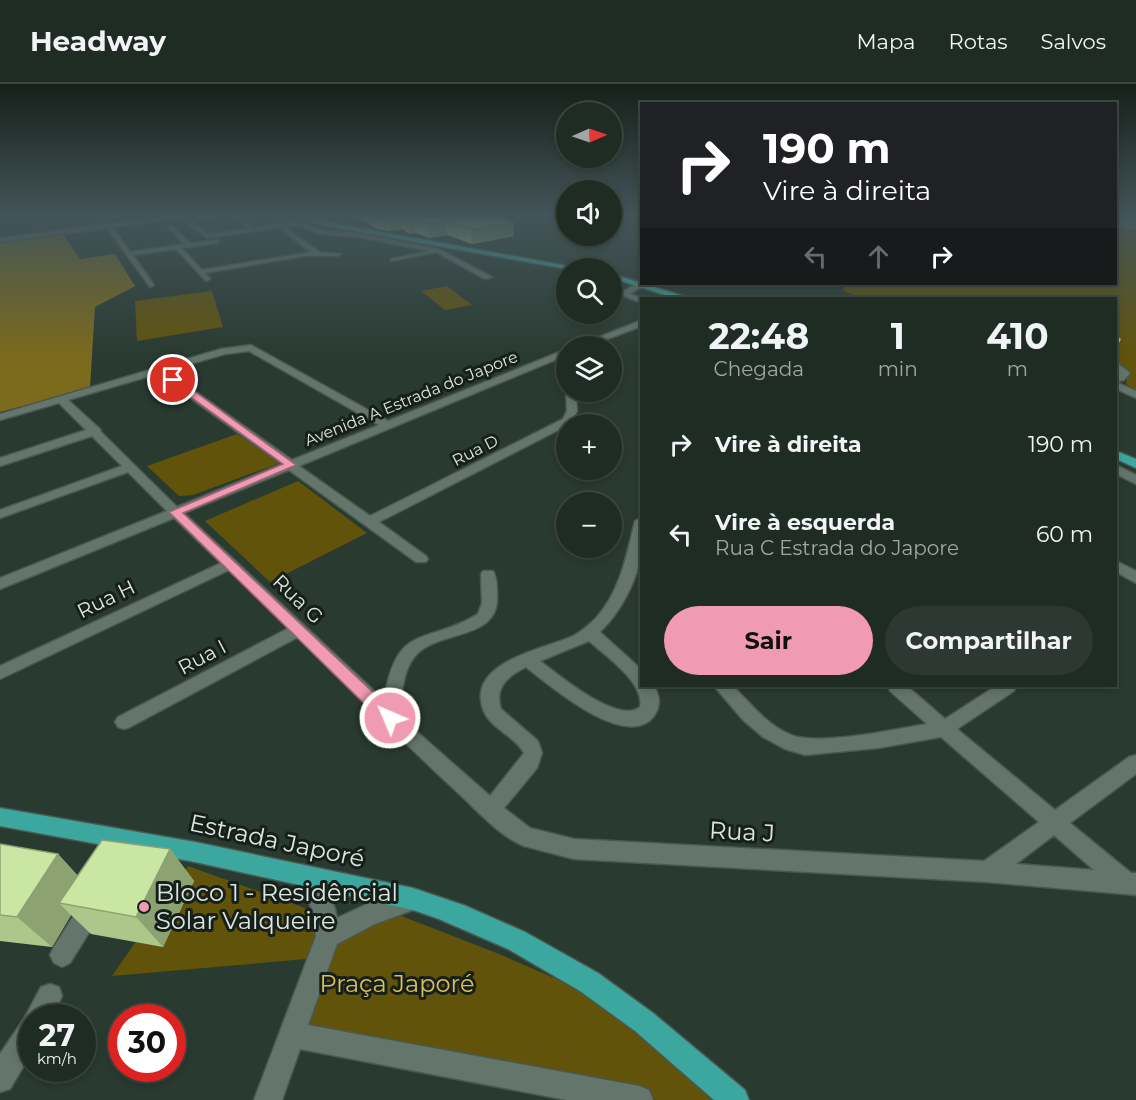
<!DOCTYPE html>
<html lang="pt">
<head>
<meta charset="utf-8">
<style>
	:root { --surface:#1f2c24; --page:#2c3831; --text:#f1f3f6; --muted:#a1a7a6; --line:#3c4841; --accent:#f09ab4 }
	body { margin:0; font-family:Montserrat,sans-serif; background:var(--page); color:var(--text); height:100vh; display:flex; flex-direction:column; font-size:22px; white-space:nowrap }
	* { box-sizing:border-box; margin:0 }
	p { font-size:20px; color:var(--muted) }
	.icon { flex:none; width:33px; height:33px; fill:none; stroke:currentColor; stroke-width:2; stroke-linecap:round; stroke-linejoin:round }
	.map { position:relative; flex:1; overflow:hidden }
	.details { position:absolute; left:640px; top:213px; width:477px; height:390px; display:flex; flex-direction:column; background:var(--surface); border-radius:0px; box-shadow:0 3px 9px #0003,0 0 0 2px var(--line) }
	.details>* { flex:none }
	.guide { position:absolute; left:640px; top:18px; width:477px; height:183px; border-radius:0px; box-shadow:0 3px 9px #0003,0 0 0 2px var(--line); background:#202124; color:#fff; overflow:hidden }
	.needle { width:39px; rotate:88deg }
	.tools { position:absolute; left:556px; top:18px; display:grid; gap:12px }
	.tools a { display:grid; place-items:center; width:66px; height:66px; border-radius:50%; background:var(--surface); box-shadow:0 3px 9px #0003,0 0 0 2px var(--line); font-size:30px }
	.speed { position:absolute; left:18px; top:920px; display:flex; gap:12px; font-size:30px; font-weight:700; text-align:center }
	.speed>* { display:grid; place-content:center; width:78px; height:78px; border-radius:50%; background:var(--surface); box-shadow:0 3px 9px #0003,0 0 0 2px var(--line); line-height:1 }
	.speed small { font-size:15px; font-weight:400 }
	.speed .limit { border:9px solid #d22; background:#fff; color:#111 }
	.pin { position:absolute; display:grid; place-items:center; width:51px; height:51px; color:#fff; margin:-26px; border:3px solid #fff; border-radius:50%; box-shadow:0 2px 6px #0007 }
	.me { position:absolute; width:66px; margin:-33px; rotate:315deg; stroke-linejoin:round; filter:drop-shadow(0 0 4px #0008) }
	.turn { display:flex; align-items:center; gap:21px; height:126px; padding:0 24px; font-size:27px }
	.turn .icon { width:78px; height:78px; stroke-width:2.5 }
	.turn b { display:block; font-size:42px; line-height:51px }
	.lanes { display:flex; align-items:center; height:57px; padding:0 24px; background:#0003; justify-content:center; gap:30px; direction:ltr }
	.lanes .off { opacity:.35 }
	.eta { display:flex; justify-content:space-evenly; align-items:center; height:102px; text-align:center }
	.eta b { font-size:36px; font-weight:700; line-height:42px }
	.action { display:flex; gap:12px; margin-top:auto; padding:12px 24px }
	.action a { flex:1; height:69px; border-radius:36px; background:var(--accent); color:#111; font-size:24px; font-weight:700; line-height:69px; text-align:center }
	.action a+a { background:var(--page); color:var(--text) }
	ul { padding:0; list-style:none }
	li { display:flex; align-items:center; gap:18px; height:90px; padding:0 24px }
	li div { flex:1 }
	li b { display:block; font-size:22px }
	li em { font-style:normal }
	header { display:flex; align-items:center; gap:36px; box-sizing:border-box; height:84px; padding:0 30px; background:var(--surface); border-bottom:2px solid var(--line) }
	header strong { font-size:28px }
	nav { display:flex; gap:33px; margin-inline-start:auto; font-size:21px }
	.map>svg:first-child { display:block }
	.green { fill:#62530b }
	.forest { fill:#7c6a1d }
	.lines { fill:none; stroke-linecap:round; stroke-linejoin:round }
	.runway { fill:#707e76; fill-rule:evenodd }
	.minor-casing { stroke:#4a5850; stroke-width:3 }
	.major-casing { stroke:#4a5850; stroke-width:3 }
	.minor { fill:#64766b; fill-rule:evenodd }
	.major { fill:#3ca79f; fill-rule:evenodd }
	.wall { fill:#adc78b }
	.shaded-wall { fill:#8da271 }
	.building { fill:#c9e7a2; stroke:#8da271; stroke-width:1.5 }
	.route { fill:#f09ab4; stroke:#9c6475; stroke-width:1.5 }
	.poi-dot { fill:#f09ab4; stroke:#171f1a; stroke-width:2 }
	.labels { text-anchor:middle; stroke-width:6; stroke-linejoin:round; paint-order:stroke }
	.far-street-label { font-size:16px; fill:#dce6e0; stroke:#171f1a }
	.street-label { font-size:20px; fill:#dce6e0; stroke:#171f1a }
	.near-street-label { font-size:24px; fill:#dce6e0; stroke:#171f1a }
	.near-poi-label { font-size:24px; fill:#dce6e0; stroke:#171f1a; text-anchor:start }
	.near-park-label { font-size:24px; fill:#d9bf58; stroke:#171f1a }
</style>
</head>
<body>
<header>
<strong>Headway</strong>
<nav><a>Mapa</a><a>Rotas</a><a>Salvos</a></nav>
</header>
<div class="map">
<svg width="1136" height="1016" viewBox="0 0 1136 1016">
	<rect width="100%" height="100%" fill="#293a30"/>
	<g class="green">
		<polygon points="1116,136 1136,140 1136,306 1126,300 1127,296 1125,295 1129,289 1116,278 1116,263 1120,263 1116,260 1116,214 864,214 845,208 843,204 849,200 1116,200"/>
		<polygon points="447,202 472,221 445,226 421,207"/>
		<polygon points="212,207 223,243 137,257 135,217"/>
		<polygon points="237,350 280,379 193,411 179,412 147,382"/>
		<polygon points="298,397 367,449 270,498 205,437"/>
		<polygon points="188,782 305,824 327,850 399,831 499,870 612,919 712,1016 657,1016 294,948 318,874 112,892"/>
	</g>
	<polygon class="forest" points="63,150 80,175 115,170 135,202 95,223 90,304 0,328 0,159"/>
	<g class="lines">
		<polygon class="runway" points="1116,132 1136,132 1136,146 1116,142"/>
		<g class="minor-casing">
			<g id="minor">
				<polygon points="168,132 186,132 188,134 218,132 192,137 208,150 248,144 234,132 241,132 255,144 292,138 289,136 292,134 320,146 358,149 441,166 492,193 485,195 436,168 391,177 391,175 429,167 358,153 319,150 299,141 207,154 181,134 113,143 130,168 184,160 168,143 170,140 191,159 219,156 217,159 182,164 202,186 311,168 283,147 285,144 320,168 341,170 338,172 304,172 205,189 210,195 206,197 176,165 133,171 154,201 150,203 107,144 0,158 0,154"/>
				<polygon points="638,199 645,201 629,210 642,214 642,219 619,210"/>
				<polygon points="642,236 642,242 588,262 577,262"/>
				<path d="M 251,261 L 388,337 L 567,265 L 567,271 L 299,382 L 370,432 L 563,335 L 567,327 L 566,308 L 576,308 L 577,327 L 572,339 L 379,438 L 426,472 L 428,475 L 426,478 L 416,478 L 289,386 L 184,429 L 384,616 C 397,537 425,562 478,530 L 482,519 L 481,490 L 483,487 L 493,487 C 497,493 497,502 497,509 C 501,557 442,545 417,570 C 402,585 402,612 399,632 L 490,712 L 524,669 C 514,650 488,645 482,622 C 470,576 547,565 575,551 C 583,546 590,540 596,534 C 620,508 627,470 635,437 L 642,433 C 642,444 643,455 642,466 C 638,495 621,528 600,548 L 642,586 L 642,602 L 654,602 C 660,612 661,622 654,632 C 627,668 549,601 526,583 C 508,592 494,603 501,625 L 538,657 L 542,669 L 537,684 L 504,724 L 530,744 L 574,755 L 984,777 L 1039,738 L 941,653 L 878,664 L 805,671 L 785,665 L 763,653 L 743,636 L 714,602 L 733,602 C 750,619 766,640 789,650 C 815,663 896,645 927,640 L 890,607 L 888,602 L 907,602 L 945,635 L 996,602 L 1016,602 L 1014,607 L 957,645 L 1055,726 L 1129,673 L 1136,671 L 1136,690 L 1070,739 L 1131,789 L 1136,789 L 1136,811 L 987,798 L 574,775 L 524,762 C 499,752 476,725 456,707 C 402,657 350,605 298,553 L 130,643 L 124,645 L 118,643 L 115,638 L 118,633 L 289,544 L 229,486 L 0,595 L 0,582 L 221,479 L 174,434 L 0,505 L 0,494 L 167,427 L 128,388 L 0,434 L 0,426 L 122,382 L 92,352 L 0,382 L 0,374 L 86,346 L 59,319 L 0,336 L 0,330 L 221,265 ZM 249,267 L 379,341 L 292,376 L 166,287 L 225,270 ZM 157,290 L 282,380 L 177,423 L 101,348 L 100,345 L 68,316 ZM 589,557 C 607,573 645,599 640,623 C 618,641 559,591 540,577 ZM 1054,751 L 1094,786 L 1016,780 Z"/>
				<polygon points="1116,278 1130,289 1124,296 1116,298 1116,292 1120,289 1116,286"/>
				<polygon points="1116,298 1136,307 1136,314 1116,305"/>
				<polygon points="1116,381 1136,391 1136,400 1116,390"/>
				<polygon points="1116,477 1136,487 1136,499 1116,488"/>
				<path d="M 302,780 C 320,788 334,815 337,834 L 378,815 L 410,805 L 418,808 L 421,816 L 418,824 L 375,840 L 337,860 L 308,941 L 639,1002 L 649,1006 L 653,1016 L 567,1016 L 300,965 L 282,1016 L 254,1016 L 316,852 L 313,826 L 291,791 L 294,784 Z"/>
				<polygon points="92,812 100,815 103,823 100,831 70,879 62,883 54,879 50,871 54,863 84,815"/>
				<polygon points="50,900 59,903 62,912 52,933 32,933 32,968 10,1005 0,1008 0,970 25,933 41,903"/>
			</g>
		</g>
		<g class="major-casing">
			<g id="major">
				<polygon points="295,132 305,132 327,138 579,184 567,185 326,142"/>
				<polygon points="612,190 683,212 684,214 674,214 612,194"/>
				<polygon points="1116,367 1136,375 1136,384 1116,375"/>
				<polygon points="0,724 195,758 413,804 466,822 525,848 598,889 653,929 745,1006 749,1016 714,1016 635,947 580,907 508,865 439,835 413,826 195,778 0,742"/>
			</g>
		</g>
		<use href="#minor" class="minor"/>
		<use href="#major" class="major"/>
	</g>
	<g class="wall">
		<polygon points="356,132 499,132 514,152 472,160 447,151 429,154 416,149 410,150 402,145 390,147 377,145"/>
		<polygon points="1116,252 1121,255 1116,265"/>
		<polygon points="0,760 58,770 78,792 170,765 194,797 163,863 91,850 71,831 52,863 0,857"/>
	</g>
	<g class="shaded-wall">
		<polygon points="400,132 402,145 390,147 388,133"/>
		<polygon points="414,135 416,149 410,150 408,136"/>
		<polygon points="446,137 447,151 429,154 427,140"/>
		<polygon points="513,138 514,152 472,160 471,145"/>
		<polygon points="170,765 194,797 163,863 136,833"/>
		<polygon points="58,770 88,803 59,819 71,831 52,863 17,833"/>
	</g>
	<g class="building">
		<polygon points="380,132 397,132 388,133"/>
		<polygon points="401,132 499,132 513,138 471,145 446,137 427,140 414,135 408,136"/>
		<polygon points="102,756 170,765 136,833 59,819"/>
		<polygon points="0,760 58,770 17,833 0,831"/>
	</g>
	<linearGradient id="sky" x2="0" y2="1"><stop stop-color="#17201a"/><stop offset="0.48" stop-color="#435559"/><stop offset="1" stop-color="#435559" stop-opacity="0"/></linearGradient>
	<rect width="1136" height="274" fill="url(#sky)"/>
	<polygon class="route" points="170,294 176,294 296,381 183,429 396,630 399,634 396,639 390,641 384,639 169,428 283,380 170,298"/>
	<circle class="poi-dot" cx="144" cy="823" r="6"/>
	<g class="labels">
		<g class="far-street-label">
			<text transform="translate(411 314) rotate(-22)" y="6">Avenida A Estrada do Japore</text>
			<text transform="translate(475 366) rotate(-27)" y="6">Rua D</text>
		</g>
		<g class="street-label">
			<text transform="translate(106 515) rotate(-26)" y="7">Rua H</text>
			<text transform="translate(298 515) rotate(44)" y="7">Rua G</text>
			<text transform="translate(202 573) rotate(-28)" y="7">Rua I</text>
		</g>
		<g class="near-street-label">
			<text transform="translate(742 748) rotate(3)" y="8">Rua J</text>
			<text transform="translate(277 757) rotate(12)" y="8">Estrada Japoré</text>
		</g>
		<g class="near-poi-label">
			<text x="156" y="817">Bloco 1 - Residêncial<tspan x="156" dy="28">Solar Valqueire</tspan></text>
		</g>
		<g class="near-park-label">
			<text x="397" y="908">Praça Japoré</text>
		</g>
	</g>
</svg>
<div class="tools">
<a><svg class="needle" viewBox="-14 -14 28 28"><path d="M0-13l5 13h-10z" fill="#e53935"/><path d="M0 13l5-13h-10z" fill="#a1a7a6"/></svg></a>
<a><svg class="icon" aria-label="sound" viewBox="0 0 24 24"><path d="M4 9h4l5-4v14l-5-4H4zM17 9q2 3 0 6"/></svg></a>
<a><svg class="icon" aria-label="search" viewBox="0 0 24 24"><circle cx="10" cy="10" r="6"/><path d="M15 15l6 6"/></svg></a>
<a><svg class="icon" aria-label="layers" viewBox="0 0 24 24"><path d="M12 4l9 5-9 5-9-5zM3 14l9 5 9-5"/></svg></a>
<a>+</a>
<a>−</a>
</div>
<div class="speed"><div>27<small>km/h</small></div><div class="limit">30</div></div>
<div class="pin" style="left:173px;top:296px;background:#d93025"><svg class="icon" aria-label="arrive" viewBox="0 0 24 24"><path d="M6 21V4h12l-3 4 3 4H6"/></svg></div>
<svg class="me" style="left:390px;top:634px" viewBox="-20 -20 40 40"><circle r="17" fill="#f09ab4" stroke="#fff" stroke-width="3"/><path d="M0-11L8 9 0 5-8 9z" fill="#fff"/></svg>
<div class="guide">
<div class="turn"><svg class="icon" aria-label="right" viewBox="0 0 24 24"><path d="M7 20v-9h11M14 6l5 5-5 5"/></svg><div><b>190 m</b>Vire à direita</div></div>
<div class="lanes"><svg class="icon off" aria-label="left" viewBox="0 0 24 24"><path d="M17 20v-9H6M10 6l-5 5 5 5"/></svg><svg class="icon off" aria-label="ahead" viewBox="0 0 24 24"><path d="M12 20V5M6 11l6-6 6 6"/></svg><svg class="icon" aria-label="right" viewBox="0 0 24 24"><path d="M7 20v-9h11M14 6l5 5-5 5"/></svg></div>
</div>
<section class="details">
<div class="eta">
<div><b>22:48</b><p>Chegada</p></div>
<div><b>1</b><p>min</p></div>
<div><b>410</b><p>m</p></div>
</div>
<ul>
<li><svg class="icon" aria-label="right" viewBox="0 0 24 24"><path d="M7 20v-9h11M14 6l5 5-5 5"/></svg><div><b>Vire à direita</b></div><em>190 m</em></li>
<li><svg class="icon" aria-label="left" viewBox="0 0 24 24"><path d="M17 20v-9H6M10 6l-5 5 5 5"/></svg><div><b>Vire à esquerda</b><p>Rua C Estrada do Japore</p></div><em>60 m</em></li>
</ul>
<div class="action"><a>Sair</a><a>Compartilhar</a></div>
</section>
</div>
</body>
</html>
